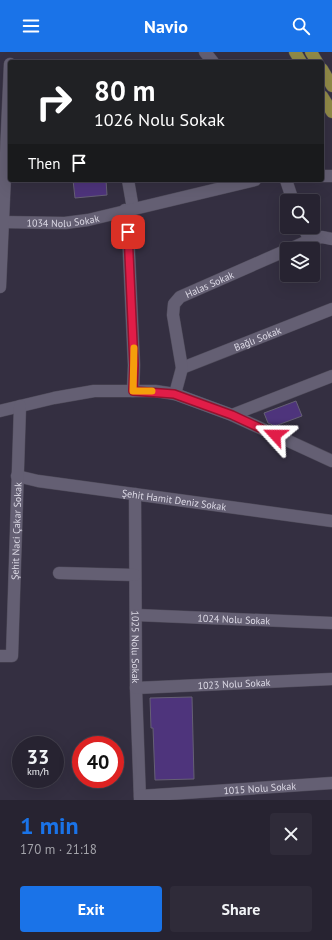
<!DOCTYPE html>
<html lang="en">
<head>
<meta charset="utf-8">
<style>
	:root { --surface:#272331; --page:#2f2b39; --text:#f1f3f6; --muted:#a4a4ab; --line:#43404d; --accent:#1a73e8 }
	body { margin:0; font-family:"PT Sans",sans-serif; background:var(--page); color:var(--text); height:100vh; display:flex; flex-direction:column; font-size:15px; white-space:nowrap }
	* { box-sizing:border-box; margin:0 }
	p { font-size:13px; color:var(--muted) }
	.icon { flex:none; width:22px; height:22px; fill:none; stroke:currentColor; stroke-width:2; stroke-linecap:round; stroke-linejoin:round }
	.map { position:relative; height:748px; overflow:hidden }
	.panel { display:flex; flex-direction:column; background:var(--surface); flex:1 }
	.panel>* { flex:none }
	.top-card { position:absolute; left:8px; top:8px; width:316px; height:122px; border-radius:4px; box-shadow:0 4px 16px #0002,0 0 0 1px var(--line); background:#202124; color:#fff; overflow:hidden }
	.buttons { position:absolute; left:280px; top:142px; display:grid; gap:8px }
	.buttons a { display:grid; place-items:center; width:40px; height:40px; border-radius:4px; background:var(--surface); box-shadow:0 4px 16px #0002,0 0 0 1px var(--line); font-size:20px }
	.speed { position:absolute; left:12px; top:684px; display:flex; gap:8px; font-size:20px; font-weight:700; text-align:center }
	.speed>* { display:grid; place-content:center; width:52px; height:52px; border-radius:50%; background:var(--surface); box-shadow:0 4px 16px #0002,0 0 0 1px var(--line); line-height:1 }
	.speed small { font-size:10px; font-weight:400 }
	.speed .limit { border:6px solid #d22; background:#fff; color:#111 }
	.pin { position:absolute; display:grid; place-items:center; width:34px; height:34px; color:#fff; margin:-17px; border-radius:8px; box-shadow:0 2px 6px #0006 }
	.me { position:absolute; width:44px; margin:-22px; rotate:294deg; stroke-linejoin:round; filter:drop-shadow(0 0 3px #0008) }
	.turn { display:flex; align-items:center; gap:14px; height:84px; padding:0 20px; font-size:18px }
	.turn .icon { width:52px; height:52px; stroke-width:2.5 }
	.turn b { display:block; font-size:28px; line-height:34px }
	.then { display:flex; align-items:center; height:38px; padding:0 20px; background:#0003; gap:8px; font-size:15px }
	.round { display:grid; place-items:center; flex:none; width:42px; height:42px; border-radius:4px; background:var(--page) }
	.summary { display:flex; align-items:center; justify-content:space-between; height:68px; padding:0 20px }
	h1 { font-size:24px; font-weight:800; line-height:30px; color:var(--accent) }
	.button { display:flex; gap:8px; margin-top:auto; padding:8px 20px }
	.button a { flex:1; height:46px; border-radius:4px; background:var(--accent); color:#fff; font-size:16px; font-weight:800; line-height:46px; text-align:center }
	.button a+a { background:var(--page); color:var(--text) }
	header { display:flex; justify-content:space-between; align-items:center; height:52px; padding:0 20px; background:var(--accent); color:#fff; font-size:18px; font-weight:800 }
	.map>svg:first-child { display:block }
	.building { fill:#4e347c; stroke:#666075 }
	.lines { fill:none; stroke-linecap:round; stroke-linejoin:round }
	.minor-casing { stroke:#4e4a59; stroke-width:13 }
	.major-casing { stroke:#4e4a59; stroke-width:13 }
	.minor { stroke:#645f73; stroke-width:12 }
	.major { stroke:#918a48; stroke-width:12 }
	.route-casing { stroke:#92132f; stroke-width:10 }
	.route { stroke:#e11d48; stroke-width:7 }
	.slow { stroke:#f59e0b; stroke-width:7 }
	.labels { text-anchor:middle; stroke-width:3; stroke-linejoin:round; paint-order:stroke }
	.street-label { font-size:10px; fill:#dddae6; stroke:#342f41 }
</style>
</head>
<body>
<header><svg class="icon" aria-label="menu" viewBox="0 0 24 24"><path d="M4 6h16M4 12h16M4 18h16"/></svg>Navio<svg class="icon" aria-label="search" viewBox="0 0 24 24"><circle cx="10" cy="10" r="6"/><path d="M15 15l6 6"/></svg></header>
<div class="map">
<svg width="332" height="748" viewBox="0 0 332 748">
	<rect width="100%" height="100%" fill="#342f41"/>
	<g class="building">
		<polygon points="73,128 106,128 107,143 75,146"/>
		<polygon points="296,349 302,364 275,374 268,371 264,361"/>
		<polygon points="192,645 194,727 155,728 153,676 151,676 150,646"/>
	</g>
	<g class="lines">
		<g class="minor-casing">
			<g id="minor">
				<polyline points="205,0 213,10"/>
				<polyline points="322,124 332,124"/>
				<polyline points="128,128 133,157"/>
				<polyline points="286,128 293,149"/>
				<polyline points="125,158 128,180 134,313 133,339"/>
				<path id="s1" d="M 0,170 L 65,171 L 88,168 L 255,128"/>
				<polyline points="303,175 310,188 322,185 332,187"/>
				<polyline points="290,197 310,188"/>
				<polyline points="0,235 10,12"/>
				<path id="s2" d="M 182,316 L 332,257"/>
				<path id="s3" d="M 175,342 L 182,316 L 173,263 L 174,252 L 180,245 L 287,198"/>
				<polyline points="0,359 54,346 94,339 155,339 175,342 232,363 332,409"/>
				<polyline points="232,363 332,324"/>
				<path id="s4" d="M 17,424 L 38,429 L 332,469"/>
				<path id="s5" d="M 135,442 L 136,636 L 140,748"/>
				<polyline points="59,521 135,523"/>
				<path id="s6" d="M 136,563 L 332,571"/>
				<path id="s7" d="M 0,604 L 12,604 L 20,354"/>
				<path id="s8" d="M 136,636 L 332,627"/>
				<path id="s9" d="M 140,744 L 332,731"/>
			</g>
		</g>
		<g class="major-casing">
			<g id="major">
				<polyline points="295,0 301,10"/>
				<polyline points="311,0 317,10"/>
				<polyline points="322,17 332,34"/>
				<polyline points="322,44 332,60"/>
			</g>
		</g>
		<use href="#minor" class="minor"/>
		<use href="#major" class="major"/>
	</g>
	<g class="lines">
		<g class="route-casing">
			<polyline id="route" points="128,180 134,313 133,339 174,342 232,363 275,383"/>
		</g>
		<use href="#route" class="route"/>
		<polyline class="slow" points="134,296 133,339 152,339"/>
	</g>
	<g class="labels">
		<g class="street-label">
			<text dy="4" stroke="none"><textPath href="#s1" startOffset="63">1034 Nolu Sokak</textPath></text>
			<text dy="4" stroke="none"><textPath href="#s3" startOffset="133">Halas Sokak</textPath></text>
			<text dy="4" stroke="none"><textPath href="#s2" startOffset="81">Bağlı Sokak</textPath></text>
			<text dy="4" stroke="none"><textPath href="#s4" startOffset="159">Şehit Hamit Deniz Sokak</textPath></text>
			<text dy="4" stroke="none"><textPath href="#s7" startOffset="137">Şehit Naci Çakar Sokak</textPath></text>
			<text dy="4" stroke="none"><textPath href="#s6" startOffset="98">1024 Nolu Sokak</textPath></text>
			<text dy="4" stroke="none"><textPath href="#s5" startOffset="153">1025 Nolu Sokak</textPath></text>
			<text dy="4" stroke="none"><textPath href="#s8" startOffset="98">1023 Nolu Sokak</textPath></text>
			<text dy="4" stroke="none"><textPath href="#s9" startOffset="120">1015 Nolu Sokak</textPath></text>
		</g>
	</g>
</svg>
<div class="buttons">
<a><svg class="icon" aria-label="search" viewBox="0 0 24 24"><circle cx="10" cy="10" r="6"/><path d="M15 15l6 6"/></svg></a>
<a><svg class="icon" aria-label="layers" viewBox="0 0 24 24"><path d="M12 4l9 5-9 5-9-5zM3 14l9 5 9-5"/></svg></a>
</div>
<div class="speed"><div>33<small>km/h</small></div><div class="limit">40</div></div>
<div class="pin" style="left:128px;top:180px;background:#d93025"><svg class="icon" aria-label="arrive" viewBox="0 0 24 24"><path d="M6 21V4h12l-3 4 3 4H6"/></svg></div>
<svg class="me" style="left:275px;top:383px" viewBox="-20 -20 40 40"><path d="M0-17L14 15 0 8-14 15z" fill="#e11d48" stroke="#fff" stroke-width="4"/></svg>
<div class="top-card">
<div class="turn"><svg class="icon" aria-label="right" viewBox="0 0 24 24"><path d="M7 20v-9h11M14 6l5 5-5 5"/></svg><div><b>80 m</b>1026 Nolu Sokak</div></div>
<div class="then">Then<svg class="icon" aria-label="arrive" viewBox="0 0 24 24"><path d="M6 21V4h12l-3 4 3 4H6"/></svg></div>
</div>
</div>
<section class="panel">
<div class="summary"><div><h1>1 min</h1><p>170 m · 21:18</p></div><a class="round"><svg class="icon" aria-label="close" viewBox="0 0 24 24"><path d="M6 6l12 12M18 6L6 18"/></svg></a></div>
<div class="button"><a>Exit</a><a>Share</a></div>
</section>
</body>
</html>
